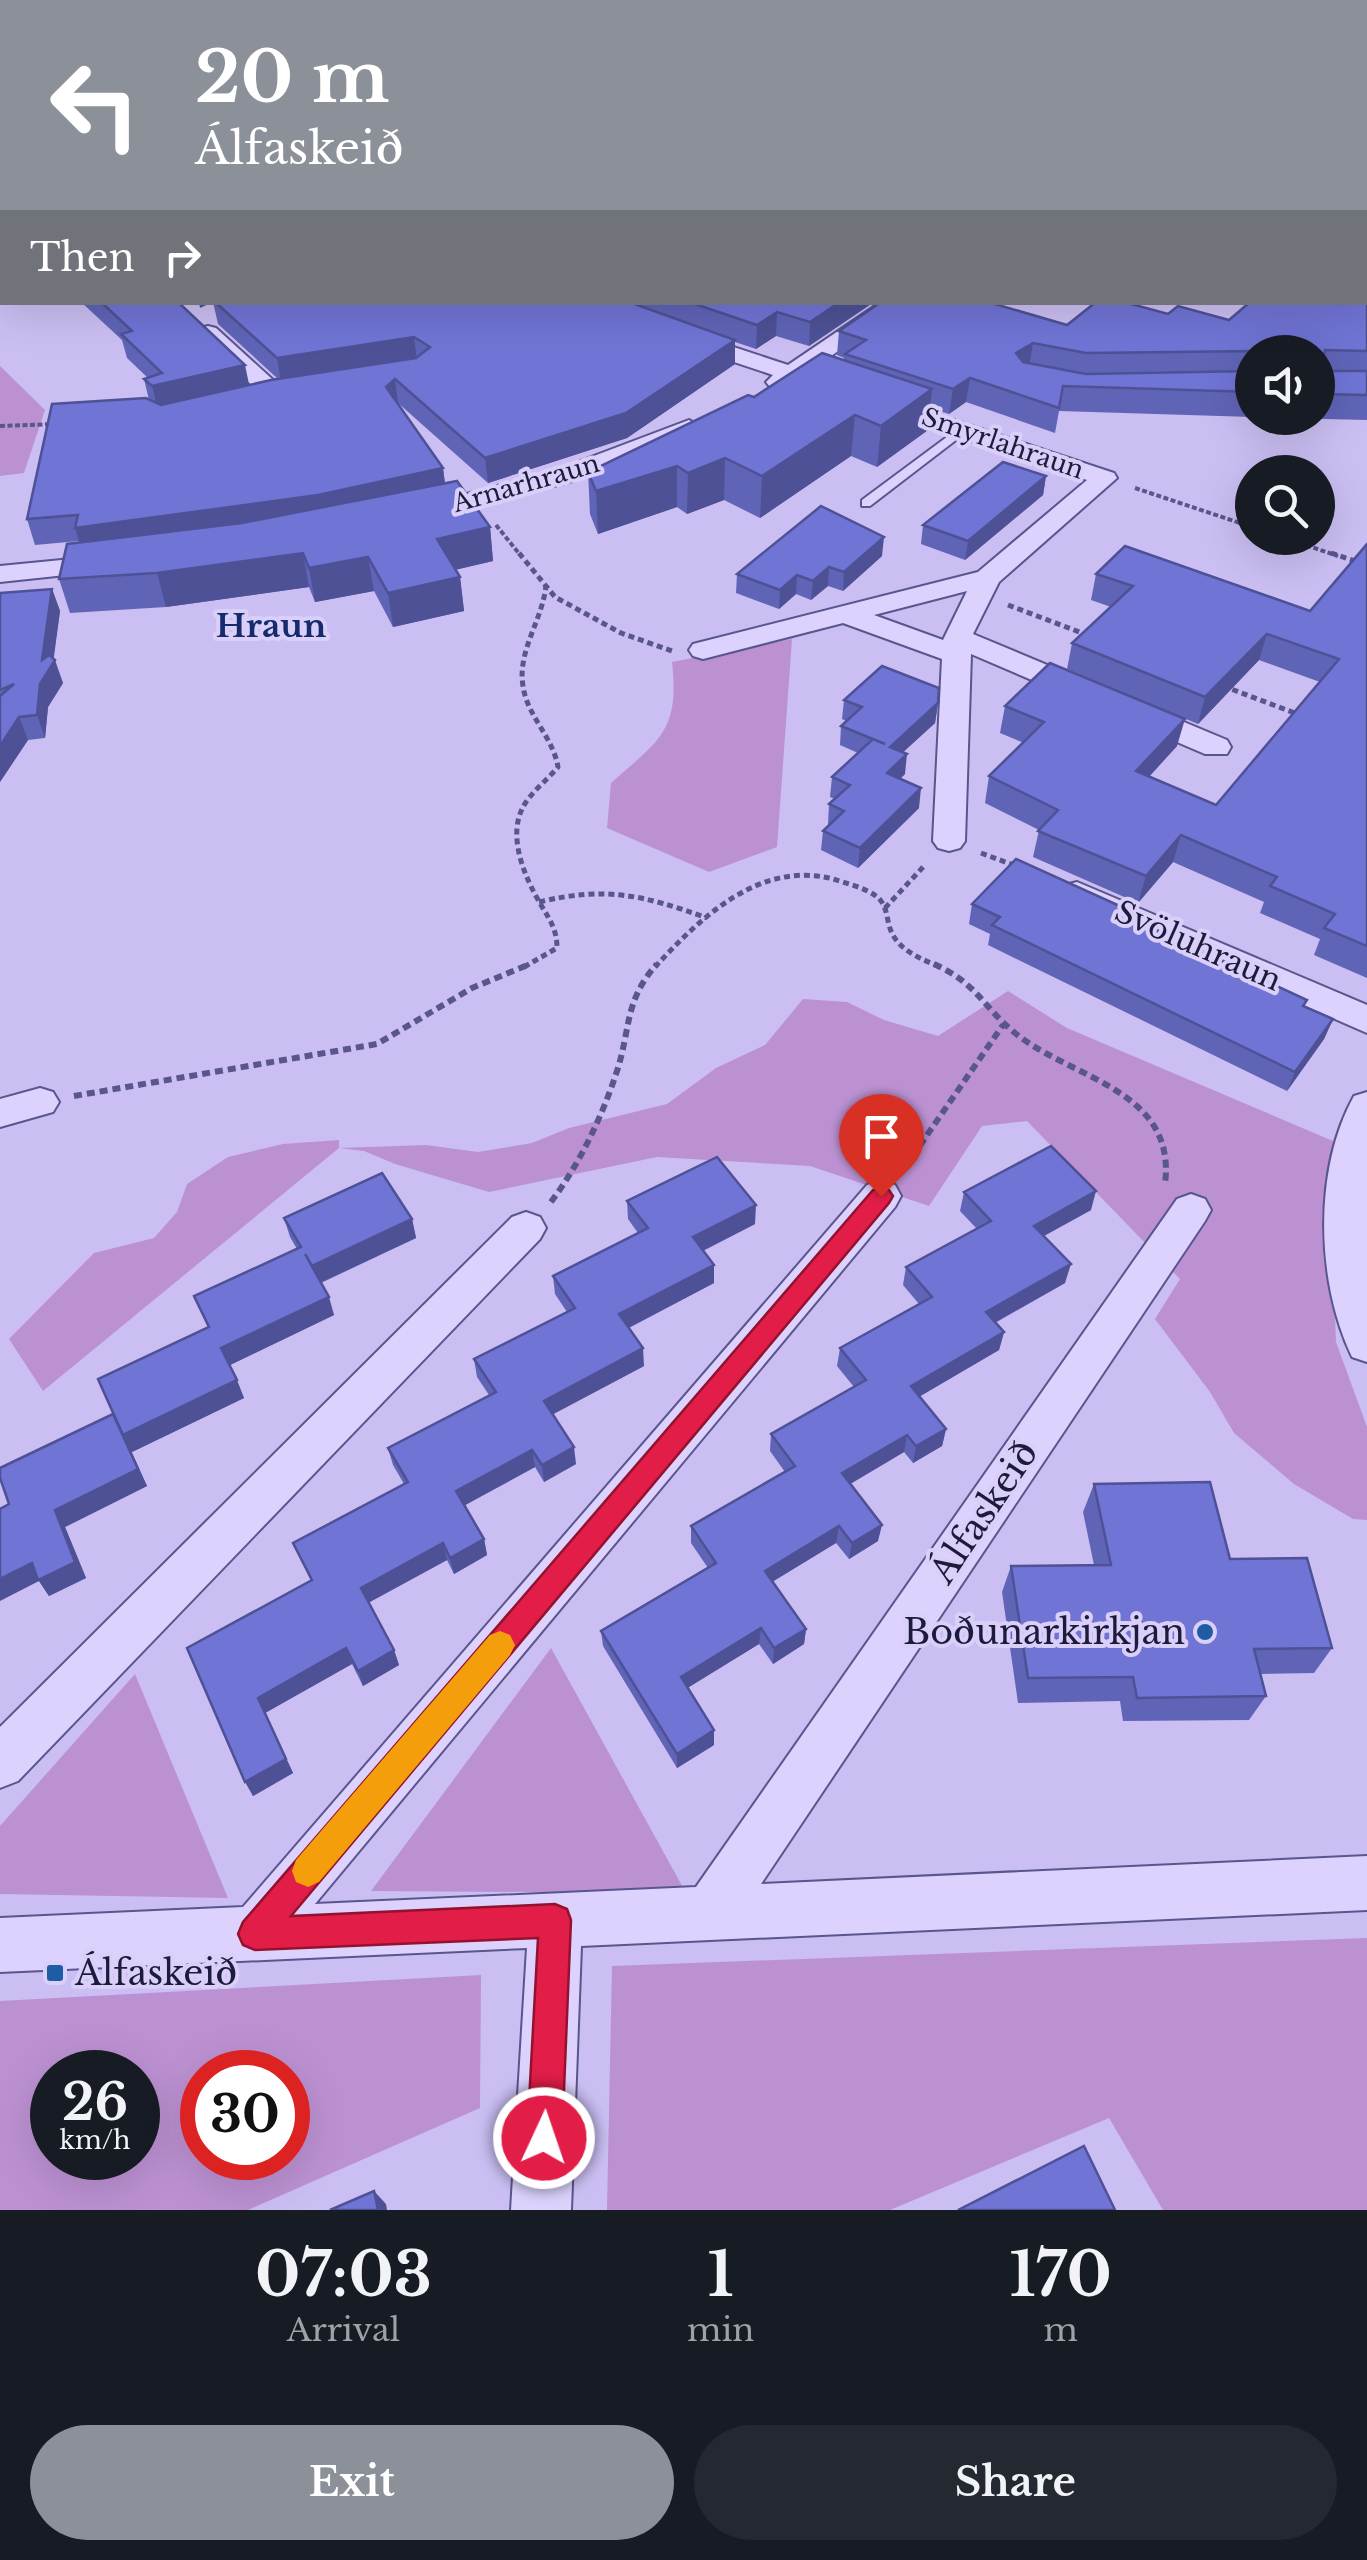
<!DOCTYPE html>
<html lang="en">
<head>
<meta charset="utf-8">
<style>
	:root { --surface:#171b24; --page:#242831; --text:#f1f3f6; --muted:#9ea1a6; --accent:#8c9099 }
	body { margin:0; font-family:"Libre Baskerville",serif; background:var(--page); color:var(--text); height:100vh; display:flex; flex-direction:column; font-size:38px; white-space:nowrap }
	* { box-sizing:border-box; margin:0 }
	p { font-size:32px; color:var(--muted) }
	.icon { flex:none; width:55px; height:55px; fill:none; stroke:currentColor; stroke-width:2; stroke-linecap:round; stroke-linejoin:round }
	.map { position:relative; height:2210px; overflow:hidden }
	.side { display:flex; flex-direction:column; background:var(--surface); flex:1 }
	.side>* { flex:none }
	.guide { position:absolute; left:0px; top:0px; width:1368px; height:305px; box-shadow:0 10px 40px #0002; background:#8c9099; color:#fff; overflow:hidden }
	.fabs { position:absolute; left:1235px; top:335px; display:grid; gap:20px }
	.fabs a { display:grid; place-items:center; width:100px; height:100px; border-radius:50%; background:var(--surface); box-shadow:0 10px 40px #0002; font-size:50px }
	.speed { position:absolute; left:30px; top:2050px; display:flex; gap:20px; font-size:50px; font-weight:700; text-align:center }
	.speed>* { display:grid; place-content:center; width:130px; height:130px; border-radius:50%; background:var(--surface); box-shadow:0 10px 40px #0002; line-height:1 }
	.speed small { font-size:25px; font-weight:400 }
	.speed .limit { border:15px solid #d22; background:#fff; color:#111 }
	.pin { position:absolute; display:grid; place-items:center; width:85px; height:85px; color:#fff; margin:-102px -42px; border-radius:50% 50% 50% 0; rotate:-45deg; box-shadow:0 0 10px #0007 }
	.pin .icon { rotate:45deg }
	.me { position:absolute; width:110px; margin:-55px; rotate:3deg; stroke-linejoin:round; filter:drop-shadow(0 0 8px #0008) }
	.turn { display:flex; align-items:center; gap:35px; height:210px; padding:0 30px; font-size:45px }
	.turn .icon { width:130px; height:130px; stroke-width:2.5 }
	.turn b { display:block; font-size:70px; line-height:85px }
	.then { display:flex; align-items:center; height:95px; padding:0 30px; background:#0003; gap:20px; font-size:38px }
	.eta { display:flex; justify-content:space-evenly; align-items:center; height:170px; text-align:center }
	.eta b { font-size:60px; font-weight:700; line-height:70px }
	.cta { display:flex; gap:20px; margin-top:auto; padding:20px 30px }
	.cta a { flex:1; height:115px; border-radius:60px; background:var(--accent); color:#fff; font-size:40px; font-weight:700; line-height:115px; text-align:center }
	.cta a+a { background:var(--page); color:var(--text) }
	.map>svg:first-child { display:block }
	.green { fill:#bc91d2; fill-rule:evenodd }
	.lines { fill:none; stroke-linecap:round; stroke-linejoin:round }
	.lane-casing { stroke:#59558d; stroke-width:4 }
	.street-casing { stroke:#59558d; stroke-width:4 }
	.path-far2 { stroke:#59558d; stroke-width:4; stroke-dasharray:5 2.5; stroke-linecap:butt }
	.path-far1 { stroke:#59558d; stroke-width:5; stroke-dasharray:6 4; stroke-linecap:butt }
	.path { stroke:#59558d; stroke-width:6; stroke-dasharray:8 5; stroke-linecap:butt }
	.lane { fill:#dcd2fd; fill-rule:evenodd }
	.street { fill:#dcd2fd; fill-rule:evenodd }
	.wall { fill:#6064b7 }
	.shaded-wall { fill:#4e5195 }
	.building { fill:#7074d5; stroke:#4e5195; stroke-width:2.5 }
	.route { fill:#e11d48; stroke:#92132f; stroke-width:2.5 }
	.slow { fill:#f59e0b }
	.poi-dot { fill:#1e5ca3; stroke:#d9cff9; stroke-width:4 }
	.labels { text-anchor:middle; stroke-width:8; stroke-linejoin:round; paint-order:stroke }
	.far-street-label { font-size:25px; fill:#1c1b3b; stroke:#d9cff9 }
	.street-label { font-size:30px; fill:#1c1b3b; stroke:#d9cff9 }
	.far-district-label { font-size:32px; font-weight:bold; fill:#152b6c; stroke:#d9cff9 }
	.near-street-label { font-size:35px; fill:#1c1b3b; stroke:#d9cff9 }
	.near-poi-label { font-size:35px; fill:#1c1b3b; stroke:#d9cff9; text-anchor:end }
</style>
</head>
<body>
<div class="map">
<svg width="1367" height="2210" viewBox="0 0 1367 2210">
	<rect width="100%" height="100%" fill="#cbbef3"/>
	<g class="green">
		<polygon points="0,366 45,410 24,473 0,476"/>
		<path d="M 792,639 L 777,847 L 709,872 L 607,828 L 611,783 C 658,741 680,732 672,662 Z"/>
		<polygon points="1008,991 1067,1028 1340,1144 1330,1172 1336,1342 1367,1427 1367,1520 1353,1519 1294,1484 1234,1433 1210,1392 1155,1319 1180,1279 1027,1121 982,1126 929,1206 810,1166 657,1157 489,1192 395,1164 364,1151 339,1148 43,1391 9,1339 94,1253 154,1238 177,1212 187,1184 228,1157 283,1144 339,1140 339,1148 426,1145 478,1152 532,1143 569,1128 667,1104 716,1068 765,1045 803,999 847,1002 884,1020 938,1036"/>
		<polygon points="551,1648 686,1893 371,1891"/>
		<polygon points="135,1674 228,1898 0,1894 0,1826"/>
		<polygon points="1367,1938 1367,2210 1163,2210 1109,2118 890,2210 607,2210 612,1966"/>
		<path d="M 481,1975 L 480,2108 L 248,2210 L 0,2210 L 0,2001 ZM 138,2072 L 138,2158 L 52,2158 L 52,2072 ZM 288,2072 L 288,2158 L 202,2158 L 202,2072 Z"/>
	</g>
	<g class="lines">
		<g class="lane-casing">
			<polygon id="lane" points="959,428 969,430 870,506 862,506 862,500"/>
		</g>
		<g class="street-casing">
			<g id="street">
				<path d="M 881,302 L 906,302 L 809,372 L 1114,473 L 1117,478 L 999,582 L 973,634 L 1227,740 L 1231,747 L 1227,754 L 1205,754 L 971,654 L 965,841 L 960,848 L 949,851 L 938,848 L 933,841 L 942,659 L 843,623 L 703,659 L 693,656 L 689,650 L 693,644 L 978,572 L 1087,480 L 794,382 L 778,389 L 770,387 L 766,382 L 773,375 L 677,343 L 674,338 L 685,331 L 788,365 ZM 967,591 L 943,640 L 874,615 Z"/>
				<polygon points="208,326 216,328 283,389 287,394 283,399 267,399 200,338 197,333 200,328"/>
				<polygon points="689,420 701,427 697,432 572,481 423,521 410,513 414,508 554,471"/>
				<polygon points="113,555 126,563 122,569 0,582 0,566"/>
				<polygon points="1077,882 1367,1005 1367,1033 1065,901 1060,893 1065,885"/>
				<polygon points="40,1088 53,1092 59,1102 53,1112 0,1127 0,1099"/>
				<path d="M 1367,1092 L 1367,1362 L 1352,1357 C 1316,1282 1313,1170 1354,1096 Z"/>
				<polygon points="881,1180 895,1185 901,1196 895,1207 315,1904 696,1887 1177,1199 1191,1194 1205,1199 1211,1210 1205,1221 761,1884 1367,1856 1367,1910 581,1946 571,2210 511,2210 527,1948 0,1972 0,1918 243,1907 867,1185"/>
				<polygon points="526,1212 540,1217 546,1228 540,1239 18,1781 0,1788 0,1727 512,1217"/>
			</g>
		</g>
		<g class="path-far2">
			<polyline points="0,426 55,424"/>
			<polyline points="1135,488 1252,527"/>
			<polyline points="496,525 521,556"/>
			<polyline points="1285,538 1338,556"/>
		</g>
		<g class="path-far1">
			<polyline points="519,553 555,597 621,633 672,651"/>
			<polyline points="1331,553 1367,565"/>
			<polyline points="1008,605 1090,636"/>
			<polyline points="1223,686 1300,715"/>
			<polyline points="981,853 1016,866"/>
			<path d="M 539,902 C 606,886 643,895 707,918"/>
			<polyline points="885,908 925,865"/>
			<path d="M 524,967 L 557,948 C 557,930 550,920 541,905 C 524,876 505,833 526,802 C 535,789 548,779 558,767 C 553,737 527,716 523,686 C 517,651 543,619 546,585"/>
			<path d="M 655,967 C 701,917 760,860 833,879 C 846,883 865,888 876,896 C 888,905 886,919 891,931 C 899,951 922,959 940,967"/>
		</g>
		<g class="path">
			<path d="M 934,964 C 978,984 982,1006 1015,1033 C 1071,1079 1177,1089 1165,1184"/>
			<polyline points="74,1096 377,1044 472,988 530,964"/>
			<polyline points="905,1167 1003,1025"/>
			<path d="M 551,1202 C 580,1163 602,1117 617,1071 C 631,1028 624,1001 657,964"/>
		</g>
		<use href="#lane" class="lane"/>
		<use href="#street" class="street"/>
	</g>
	<g class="wall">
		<polygon points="0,0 2,2 2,232 0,230"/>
		<polygon points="1367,0 1367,420 1283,418 1318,418 1318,352 1252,352 1252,417 1059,411 1055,433 966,402 949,414 930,408 928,430 877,467 851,456 760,518 724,500 687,514 677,507 598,534 590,514 588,472 754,397 844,361 844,358 837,355 839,331 1005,302 1000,306 1067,325 1168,314 1229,320 1365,302"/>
		<polygon points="81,302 178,302 250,385 278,379 218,324 213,302 874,302 809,346 776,336 756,349 735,342 735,364 627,438 488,483 398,403 443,468 445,483 490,527 493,561 455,570 460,577 464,611 393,627 374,591 315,602 309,587 166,607 70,613 59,579 79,541 35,545 27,519 149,400 144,379 148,378 127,358 122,340"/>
		<polygon points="1046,476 1043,495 965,560 921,544 923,525"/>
		<polygon points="1367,544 1367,978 1314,955 1320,939 1260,913 1264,902 1173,862 1138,903 1033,857 1039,830 985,803 989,776 1024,743 1000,733 1005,706 1177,746 1149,777 1216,805 1320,682 1259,660 1198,724 1067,669 1072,643 1111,607 1091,600 1096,574 1310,611"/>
		<polygon points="882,556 843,591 828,586 811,600 796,594 779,609 736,593 737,574"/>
		<polygon points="52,589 60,611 53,659 63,683 48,707 45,738 28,740 0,782 0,593"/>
		<polygon points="844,700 938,703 935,723 903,752 905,774 900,779 919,808 858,868 821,850 823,831 830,825 828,824 829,804 835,799 830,797 832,777 858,753 840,745 841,726 846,721 842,719"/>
		<polygon points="972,904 1121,913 1307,1000 1304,1006 1333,1019 1324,1039 1287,1091 988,945 990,934 969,924"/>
		<polygon points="964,1192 1091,1210 1044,1236 1065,1283 995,1323 1004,1332 999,1350 919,1396 946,1429 942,1446 913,1463 904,1452 850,1484 878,1541 849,1559 836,1543 773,1581 806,1629 804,1644 773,1664 759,1644 687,1688 714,1730 714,1745 677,1768 603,1646 601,1631 708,1568 691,1543 691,1526 785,1472 770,1451 771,1434 854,1387 837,1366 840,1348 919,1304 903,1285 906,1267 977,1229 960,1211"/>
		<polygon points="627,1201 755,1224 703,1251 714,1283 629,1328 644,1366 553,1414 576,1464 544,1482 535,1467 464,1505 484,1539 487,1555 454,1574 447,1560 368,1603 394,1650 399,1665 363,1686 352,1664 265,1713 293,1773 253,1796 187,1648 311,1581 293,1543 404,1484 393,1465 388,1448 489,1395 477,1377 474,1359 567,1312 555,1294 553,1276 638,1233 628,1219"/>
		<polygon points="284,1218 412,1219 416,1238 321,1283 334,1315 230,1365 244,1398 132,1452 131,1451 147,1486 65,1527 86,1578 49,1596 39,1581 113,1414 208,1327 194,1296 297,1249 290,1237"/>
		<polygon points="1094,1484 1230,1559 1332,1648 1314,1673 1260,1674 1266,1696 1249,1720 1123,1721 1120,1701 1018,1703 1002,1592 1011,1566 1094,1565 1083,1512"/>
	</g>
	<g class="shaded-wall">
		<polygon points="199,302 213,302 200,308"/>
		<polygon points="840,302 874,302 809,346 810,322"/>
		<polygon points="777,312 776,336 756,349 757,325"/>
		<polygon points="414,337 417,361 281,382 277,358"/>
		<polygon points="735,340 735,364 627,438 488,483 485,458"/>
		<polygon points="1033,343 1029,367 1012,377 1016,353"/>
		<polygon points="245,365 250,389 158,410 152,386"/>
		<polygon points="970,378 966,402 949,414 953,389"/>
		<polygon points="395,379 398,403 389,412 386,387"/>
		<polygon points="932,389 928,430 877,467 881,426"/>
		<polygon points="855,415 851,456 760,518 762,476"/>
		<polygon points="725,458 724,500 687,514 688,473"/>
		<polygon points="677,466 677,507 598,534 596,491"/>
		<polygon points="443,468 446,494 83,554 75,528"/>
		<polygon points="1046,476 1043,495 965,560 968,541"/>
		<polygon points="490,527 493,561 441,573 437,539"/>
		<polygon points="884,537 882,556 843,591 844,572"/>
		<polygon points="303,553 309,587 166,607 157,573"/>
		<polygon points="368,557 374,591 315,602 309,568"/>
		<polygon points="829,567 828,586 811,600 813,581"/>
		<polygon points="797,575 796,594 779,609 780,590"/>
		<polygon points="460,577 464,611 393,627 388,593"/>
		<polygon points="52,589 60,611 53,664 55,660 63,683 48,707 45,738 37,715 42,660"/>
		<polygon points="1267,634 1259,660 1198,724 1205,697"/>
		<polygon points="938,703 935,723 888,766 890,747"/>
		<polygon points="19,717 28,740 0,782 0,746"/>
		<polygon points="1185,719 1177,746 1129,798 1136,771"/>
		<polygon points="907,754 905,774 885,793 887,773"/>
		<polygon points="921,788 919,808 858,868 860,848"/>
		<polygon points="1181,835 1173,862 1138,903 1146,876"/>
		<polygon points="1333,1019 1324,1039 1287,1091 1295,1072"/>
		<polygon points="1096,1191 1091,1210 1029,1244 1034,1226"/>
		<polygon points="756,1205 755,1224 692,1256 693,1237"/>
		<polygon points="412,1219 416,1238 317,1284 312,1266"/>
		<polygon points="1071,1264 1065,1283 981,1330 986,1312"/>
		<polygon points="714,1265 714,1283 620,1332 619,1314"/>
		<polygon points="329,1297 334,1315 228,1366 221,1348"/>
		<polygon points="1004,1332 999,1350 907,1404 911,1386"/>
		<polygon points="643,1348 644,1366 546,1418 544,1401"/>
		<polygon points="237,1380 244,1398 132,1452 131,1451 147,1486 65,1527 86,1578 49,1596 39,1581 0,1601 0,1579 55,1510 113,1414"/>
		<polygon points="946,1429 942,1446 913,1463 916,1446"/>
		<polygon points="907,1435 904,1452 840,1490 842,1473"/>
		<polygon points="574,1447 576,1464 544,1482 542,1465"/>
		<polygon points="532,1450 535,1467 460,1508 456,1491"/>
		<polygon points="882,1525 878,1541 849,1559 852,1543"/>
		<polygon points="839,1526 836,1543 764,1587 765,1571"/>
		<polygon points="484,1539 487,1555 454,1574 450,1558"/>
		<polygon points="443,1543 447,1560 366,1604 361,1588"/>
		<polygon points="761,1628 759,1644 681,1692 681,1677"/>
		<polygon points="806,1629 804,1644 773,1664 774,1648"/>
		<polygon points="346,1648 352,1664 265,1713 293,1773 253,1796 245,1782 258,1698"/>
		<polygon points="394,1650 399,1665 363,1686 358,1671"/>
		<polygon points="714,1730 714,1745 677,1768 677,1754"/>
		<polygon points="374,2191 386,2204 387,2210 378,2210"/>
	</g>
	<g class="building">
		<polygon points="0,0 1082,0 1093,2 2,2 2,215 0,213"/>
		<polygon points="1169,0 1367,0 1367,351 1325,350 1321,368 1325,371 1367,371 1367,395 1318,394 1318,352 1260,352 1258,351 1086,353 1033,343 1016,353 1023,362 1086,374 1252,371 1252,392 1063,386 1059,408 970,378 953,389 845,354 866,340 839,331 881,302 988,302 1067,325 1096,302 1124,302 1168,314 1178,306 1229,320 1250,302 1365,302 1365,2 1163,2"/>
		<polygon points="101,302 178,302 245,365 152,386 144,379 162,373 121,334 132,331"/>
		<polygon points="215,302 629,302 735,340 626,413 485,458 395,379 386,387 443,468 318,495 75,528 78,515 27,519 52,404 146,398 161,405 271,380 416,358 430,347 414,337 277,358"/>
		<polygon points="689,302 840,302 810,322 777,312 757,325"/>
		<polygon points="822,353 932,389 881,426 855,415 762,476 725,458 688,473 677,466 596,491 588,472 748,395 754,397"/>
		<polygon points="1003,462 1046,476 968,541 923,525"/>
		<polygon points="457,481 490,527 437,539 460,577 388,593 368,557 309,568 303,553 157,573 59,579 67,544 242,523"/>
		<polygon points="821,506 884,537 844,572 829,567 813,581 797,575 780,590 737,574"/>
		<polygon points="1367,544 1367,946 1324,928 1335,914 1270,886 1277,877 1181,835 1146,876 1038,831 1058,810 989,776 1044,722 1005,706 1050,663 1185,719 1136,771 1216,805 1339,659 1267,634 1205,697 1072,643 1133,586 1096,574 1125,546 1310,611"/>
		<polygon points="52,589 42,660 49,655 55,660 40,684 37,715 19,717 0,746 0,696 14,684 0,690 0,593"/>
		<polygon points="882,666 939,688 938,703 890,747 907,754 887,773 921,788 860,848 823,831 844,811 829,804 850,785 832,777 873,739 885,744 841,726 862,707 844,700"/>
		<polygon points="1016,859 1122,907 1118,912 1307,1000 1303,1006 1333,1019 1295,1072 992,925 1000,917 972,904"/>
		<polygon points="1051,1146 1096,1191 1034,1226 1071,1264 986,1312 1004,1332 911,1386 946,1429 916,1446 907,1435 842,1473 882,1525 852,1543 839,1526 765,1571 806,1629 774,1648 761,1628 681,1677 714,1730 677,1754 601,1631 716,1563 691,1526 795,1466 771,1434 866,1380 840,1348 932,1297 906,1267 991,1221 964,1192"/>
		<polygon points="717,1157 756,1205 693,1237 714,1265 619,1314 643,1348 544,1401 574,1447 542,1465 532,1450 456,1491 484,1539 450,1558 443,1543 361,1588 394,1650 358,1671 346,1648 258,1698 286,1759 245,1782 187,1648 312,1580 293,1543 408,1482 388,1448 496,1392 474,1359 575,1308 553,1276 648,1228 627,1201"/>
		<polygon points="382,1173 412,1219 312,1266 305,1254 329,1297 221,1348 237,1380 123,1435 98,1379 209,1327 194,1296 301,1247 284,1218"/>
		<polygon points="113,1414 138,1469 55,1510 75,1562 38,1580 32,1563 0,1579 0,1509 9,1504 0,1478 0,1468"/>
		<polygon points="1210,1482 1230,1559 1307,1558 1332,1648 1254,1649 1266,1696 1137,1698 1133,1677 1028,1678 1011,1566 1111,1565 1094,1484"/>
		<polygon points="1084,2146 1115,2210 958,2210"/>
		<polygon points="374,2191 378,2210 330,2210"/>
	</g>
	<polygon class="route" points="881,1187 889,1190 893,1196 889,1203 291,1916 555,1904 567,1909 571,1920 562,2138 557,2150 544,2155 532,2150 527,2138 538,1938 255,1950 243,1945 238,1934 243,1922 873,1190"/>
	<polygon class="slow" points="500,1631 510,1635 515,1645 510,1655 319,1882 308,1887 296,1882 292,1871 296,1860 490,1635"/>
	<g class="poi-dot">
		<circle cx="1205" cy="1632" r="10"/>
		<rect x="45" y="1963" width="20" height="20" rx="5"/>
	</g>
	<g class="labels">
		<g class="far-street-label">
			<text transform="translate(1003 443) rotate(19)" y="9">Smyrlahraun</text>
			<text transform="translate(526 483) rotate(-16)" y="9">Arnarhraun</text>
		</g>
		<g class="street-label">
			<text transform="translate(1198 946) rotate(24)" y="10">Svöluhraun</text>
		</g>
		<g class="far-district-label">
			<text x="271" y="637">Hraun</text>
		</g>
		<g class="near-street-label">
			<text transform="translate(984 1512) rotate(-56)" y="12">Álfaskeið</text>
		</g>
		<g class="near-poi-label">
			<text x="1185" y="1644">Boðunarkirkjan</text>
			<text x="75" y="1985" text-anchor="start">Álfaskeið</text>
		</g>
	</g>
</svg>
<div class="fabs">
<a><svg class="icon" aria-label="sound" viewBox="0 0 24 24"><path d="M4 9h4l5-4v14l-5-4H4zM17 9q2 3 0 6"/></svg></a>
<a><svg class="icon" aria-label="search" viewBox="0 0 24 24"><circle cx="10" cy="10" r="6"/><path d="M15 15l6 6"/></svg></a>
</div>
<div class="speed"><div>26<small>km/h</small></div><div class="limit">30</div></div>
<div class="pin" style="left:881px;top:1196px;background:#d93025"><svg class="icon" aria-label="arrive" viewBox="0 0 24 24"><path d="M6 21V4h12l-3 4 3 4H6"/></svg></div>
<svg class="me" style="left:544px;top:2138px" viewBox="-20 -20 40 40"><circle r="17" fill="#e11d48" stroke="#fff" stroke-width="3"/><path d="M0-11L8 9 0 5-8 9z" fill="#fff"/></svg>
<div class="guide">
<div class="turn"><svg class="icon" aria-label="left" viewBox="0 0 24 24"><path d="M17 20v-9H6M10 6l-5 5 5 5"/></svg><div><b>20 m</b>Álfaskeið</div></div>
<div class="then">Then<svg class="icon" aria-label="right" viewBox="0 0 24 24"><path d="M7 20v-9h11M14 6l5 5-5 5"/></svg></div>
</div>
</div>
<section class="side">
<div class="eta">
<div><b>07:03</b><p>Arrival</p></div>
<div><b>1</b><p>min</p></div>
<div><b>170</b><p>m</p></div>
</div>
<div class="cta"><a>Exit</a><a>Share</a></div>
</section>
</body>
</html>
